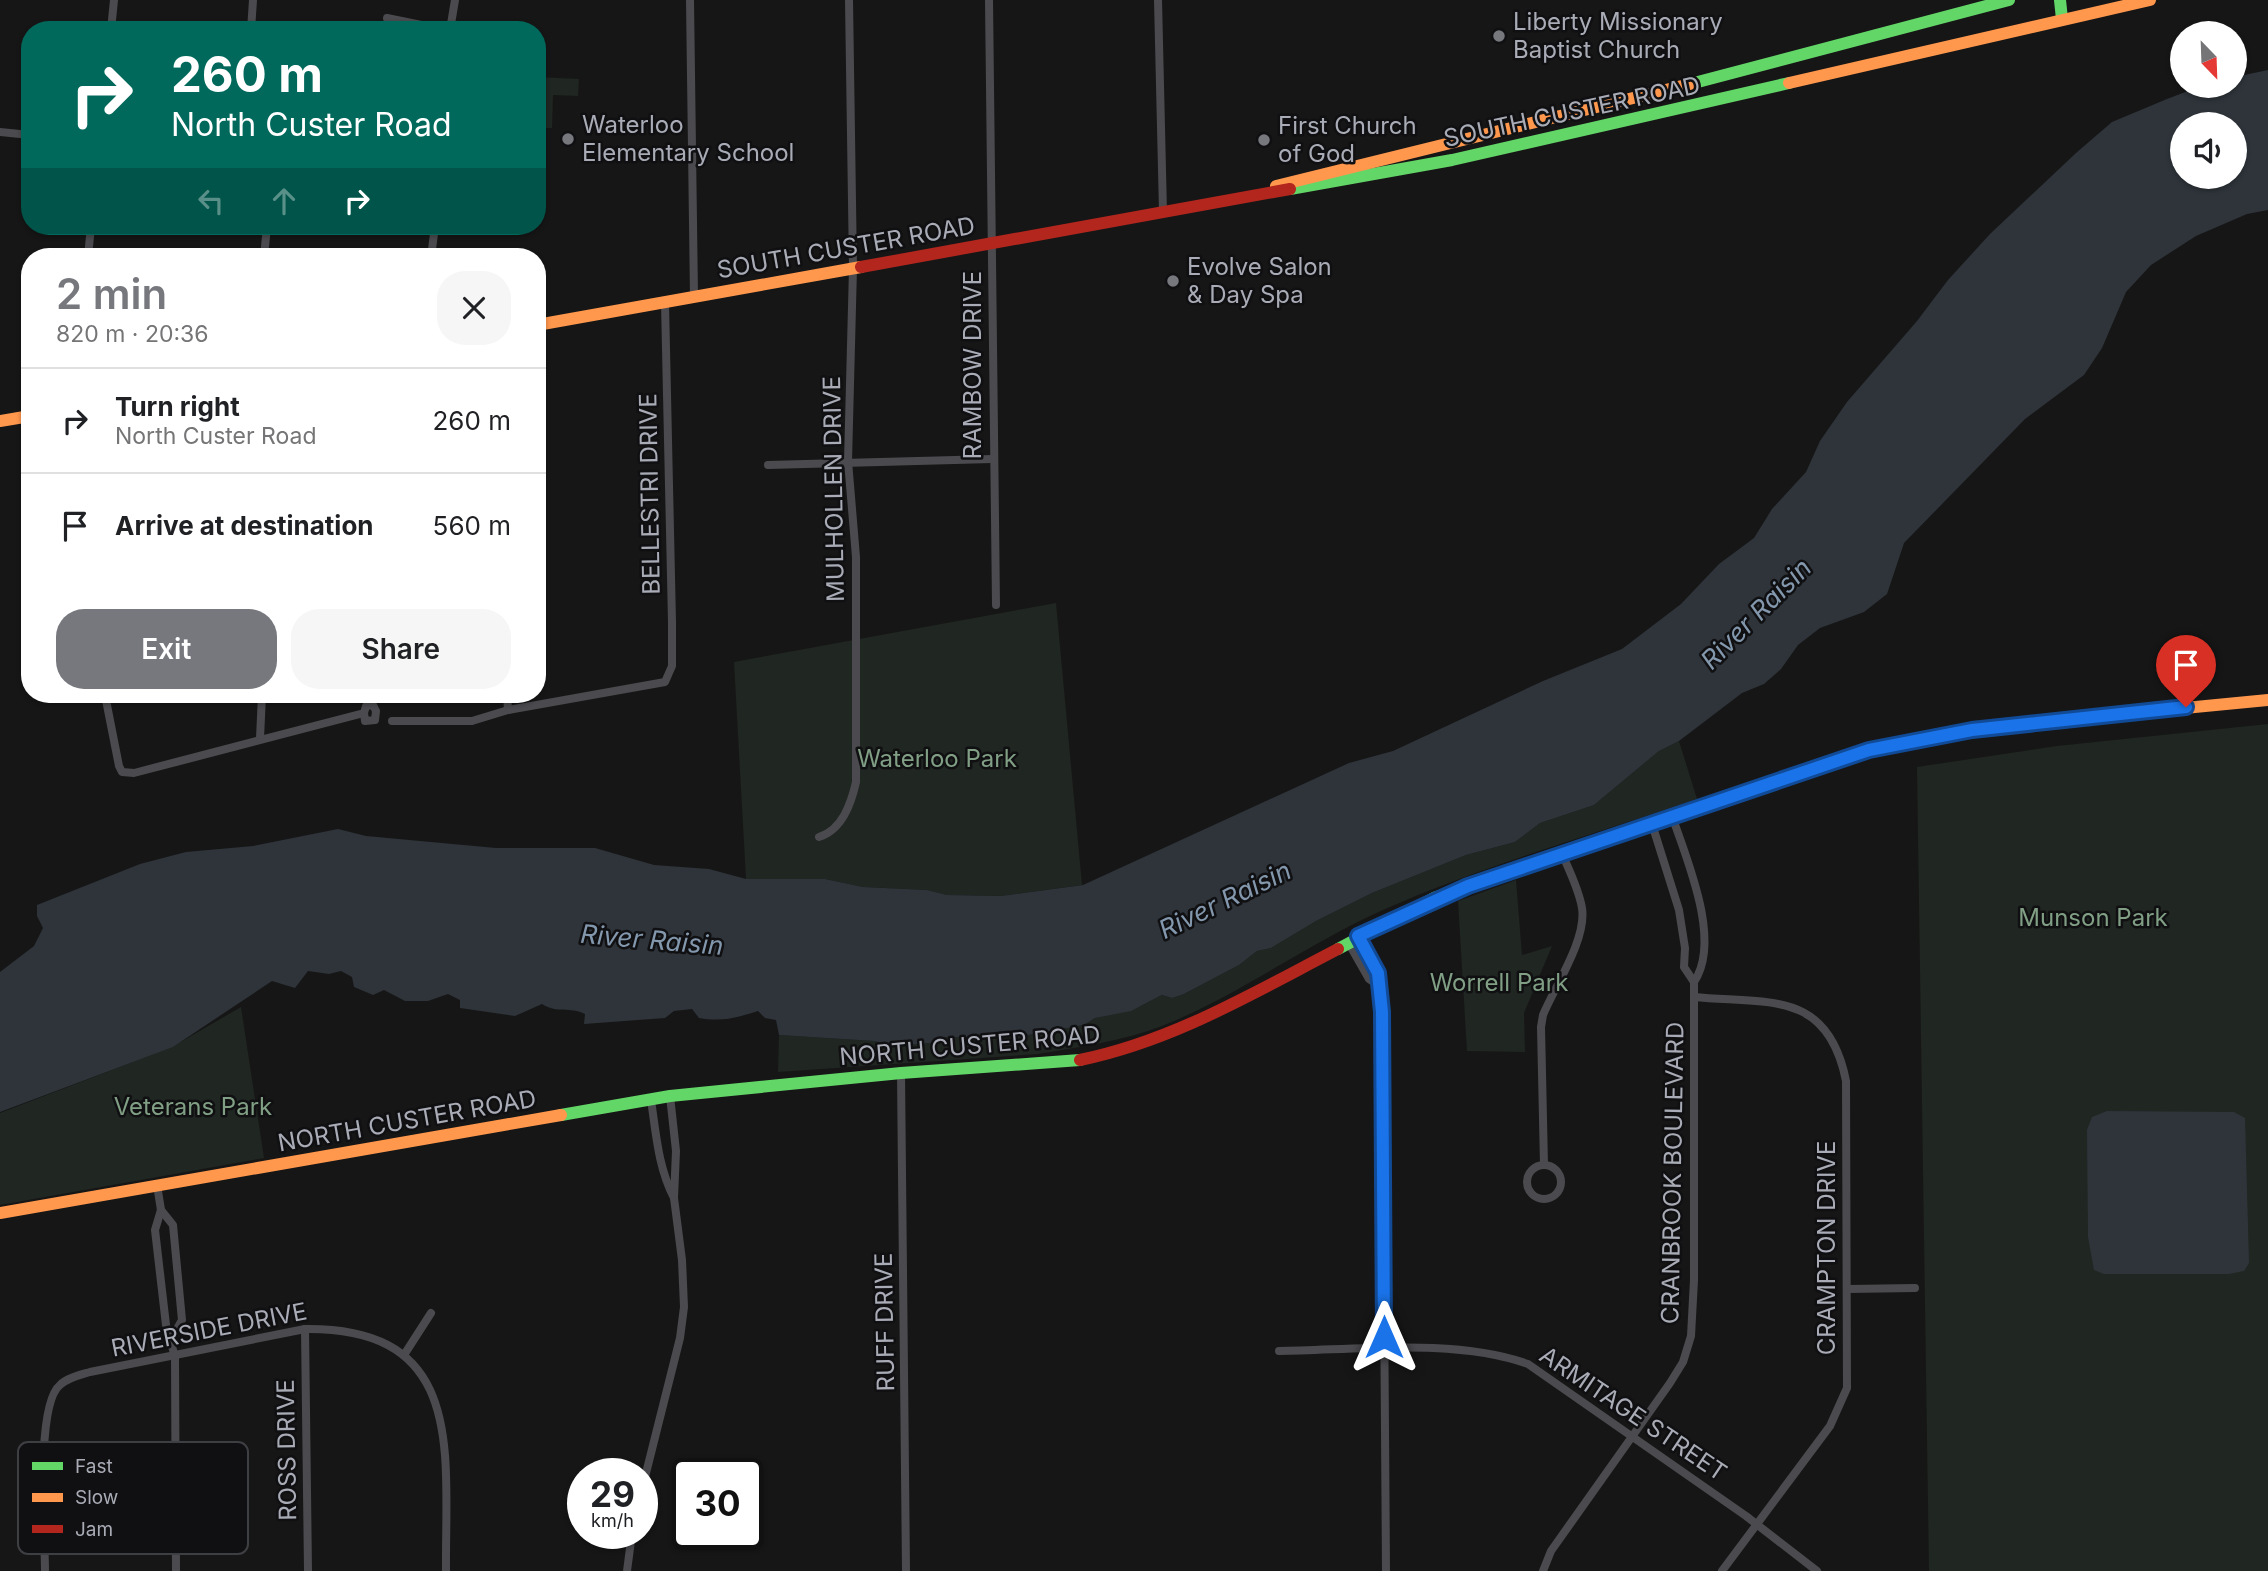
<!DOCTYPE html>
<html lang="en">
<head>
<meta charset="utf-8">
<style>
	:root { --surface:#fff; --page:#f6f6f6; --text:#202124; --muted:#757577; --line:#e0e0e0; --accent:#76787e }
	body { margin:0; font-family:Inter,sans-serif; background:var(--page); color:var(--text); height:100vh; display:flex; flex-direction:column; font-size:26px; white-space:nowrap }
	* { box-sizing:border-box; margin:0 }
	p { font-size:23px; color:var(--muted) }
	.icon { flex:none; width:38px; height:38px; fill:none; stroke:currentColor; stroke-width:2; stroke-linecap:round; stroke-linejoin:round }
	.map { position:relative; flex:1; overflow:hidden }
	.panel { position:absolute; left:21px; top:248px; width:525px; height:455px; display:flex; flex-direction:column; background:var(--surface); border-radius:28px; box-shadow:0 2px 5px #0004 }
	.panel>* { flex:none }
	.hud { position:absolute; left:21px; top:21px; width:525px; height:214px; border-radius:28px; box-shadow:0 2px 5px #0004; background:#00695c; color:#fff; overflow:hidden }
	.needle { width:46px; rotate:157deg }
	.fabs { position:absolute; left:2170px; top:21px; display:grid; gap:14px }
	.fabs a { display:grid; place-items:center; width:77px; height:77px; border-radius:50%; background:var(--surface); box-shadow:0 2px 5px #0004; font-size:35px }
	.speed { position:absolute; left:567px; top:1458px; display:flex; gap:14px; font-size:35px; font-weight:700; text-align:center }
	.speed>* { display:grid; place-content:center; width:91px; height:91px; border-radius:50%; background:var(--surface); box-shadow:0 2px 5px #0004; line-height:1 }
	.speed small { font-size:18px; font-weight:400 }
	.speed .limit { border:4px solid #111; border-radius:10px; background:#fff; color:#111 }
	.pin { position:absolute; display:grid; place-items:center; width:60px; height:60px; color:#fff; margin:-72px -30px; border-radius:50% 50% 50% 0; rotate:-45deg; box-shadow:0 0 7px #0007 }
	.pin .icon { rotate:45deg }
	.me { position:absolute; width:77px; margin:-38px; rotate:0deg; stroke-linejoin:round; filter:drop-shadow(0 0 5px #0008) }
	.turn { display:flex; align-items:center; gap:24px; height:147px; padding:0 35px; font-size:32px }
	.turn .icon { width:91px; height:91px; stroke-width:2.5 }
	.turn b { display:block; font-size:49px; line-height:60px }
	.lanes { display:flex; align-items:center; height:66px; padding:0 35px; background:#0003; justify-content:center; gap:35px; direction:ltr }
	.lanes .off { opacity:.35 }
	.round { display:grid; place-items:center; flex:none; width:74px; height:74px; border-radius:28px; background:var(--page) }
	.overview { display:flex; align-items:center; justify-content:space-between; height:119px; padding:0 35px }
	h1 { font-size:42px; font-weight:600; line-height:52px; color:var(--accent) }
	.action { display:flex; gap:14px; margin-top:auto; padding:14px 35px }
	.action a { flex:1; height:80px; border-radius:28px; background:var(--accent); color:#fff; font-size:28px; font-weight:600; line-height:80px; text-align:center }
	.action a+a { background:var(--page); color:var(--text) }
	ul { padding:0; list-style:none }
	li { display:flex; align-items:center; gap:21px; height:105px; padding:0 35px; border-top:2px solid var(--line) }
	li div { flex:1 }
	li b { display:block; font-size:26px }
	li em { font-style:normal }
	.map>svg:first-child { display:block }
	.green { fill:#202621 }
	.water { fill:#2e343a; fill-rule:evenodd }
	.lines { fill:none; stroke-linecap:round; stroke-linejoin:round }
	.street { stroke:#4b4b4f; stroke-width:8 }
	.fast { stroke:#63d668; stroke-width:12 }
	.slow { stroke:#ff974d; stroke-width:12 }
	.jam { stroke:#b3261e; stroke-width:12 }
	.route-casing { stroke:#114b97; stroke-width:18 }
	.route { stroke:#1a73e8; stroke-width:12 }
	.poi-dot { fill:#76787e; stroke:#101012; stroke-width:2.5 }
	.labels { text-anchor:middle; stroke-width:5; stroke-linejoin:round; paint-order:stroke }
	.poi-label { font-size:24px; fill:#a9acb6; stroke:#101012; text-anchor:start }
	.street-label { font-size:24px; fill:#a9acb6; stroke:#101012 }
	.park-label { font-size:24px; fill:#819f85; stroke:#101012 }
	.water-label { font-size:26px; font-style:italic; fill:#8397ad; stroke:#101012 }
	.key { fill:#101012; stroke:#3e3f43; stroke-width:2 }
	.key-label { font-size:19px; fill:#a9acb6 }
</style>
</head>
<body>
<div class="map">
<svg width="2268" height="1571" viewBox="0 0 2268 1571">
	<rect width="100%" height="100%" fill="#161616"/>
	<g class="green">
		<polygon points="537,77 579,79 578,96 553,95 552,128 541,128 541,144 537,144"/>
		<polygon points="1056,603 1082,885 1001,896 947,895 927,890 863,887 825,879 746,879 734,662"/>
		<polygon points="2268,724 2268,1571 1929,1571 1917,767 2057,746"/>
		<path d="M 1679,741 L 1697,799 C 1593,835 1484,865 1383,910 C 1307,944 1239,995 1162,1026 C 1123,1041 1080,1047 1038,1054 L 778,1072 L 779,1035 L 874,1041 L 897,1046 L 931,1043 L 944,1037 L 1017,1037 L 1084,1025 L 1095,1018 L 1141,1006 L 1162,995 L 1172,998 L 1184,994 L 1239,965 L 1257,951 L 1271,948 L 1316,921 L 1372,893 L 1466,855 L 1515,842 L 1540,823 L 1594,805 L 1659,751 Z"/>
		<polygon points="1516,880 1522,955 1552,946 1524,1013 1525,1052 1467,1051 1458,901"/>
		<polygon points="241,1007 264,1158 0,1205 0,1113 172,1047"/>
	</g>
	<g class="water">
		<path d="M 2268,70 L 2268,210 L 2247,214 L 2196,236 L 2151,265 L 2126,292 L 2102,348 L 2084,375 L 2025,419 L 1904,543 L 1887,594 L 1864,612 L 1820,628 L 1798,645 L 1781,669 L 1764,684 L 1742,693 L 1679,741 L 1659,751 L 1594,805 L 1540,823 L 1515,842 L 1466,855 L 1372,893 L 1316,921 L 1271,948 L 1257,951 L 1239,965 L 1184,994 L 1172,998 L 1162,995 L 1131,1011 L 1095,1018 L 1084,1025 L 1017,1037 L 944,1037 L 931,1043 L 897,1046 L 874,1041 L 779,1035 L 776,1020 L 765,1018 L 758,1011 C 736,1018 721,1022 699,1018 L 692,1009 L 674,1011 L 665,1018 L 584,1024 L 585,1014 C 570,1006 558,1014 542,1004 L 515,1016 L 460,1008 L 460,1000 L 448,994 L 428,1001 L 405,1001 L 384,990 L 373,995 L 354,987 L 352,977 L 341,971 L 329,974 L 308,971 L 295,988 L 272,981 L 173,1047 L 0,1112 L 0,972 L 34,946 L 43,928 L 37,916 L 37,905 L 140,864 L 186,852 L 253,846 L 338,829 L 366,836 L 496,848 L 595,848 L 654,865 L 709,869 L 746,879 L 825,879 L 863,887 L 927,890 L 947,895 L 1001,896 L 1083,885 L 1349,763 L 1393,751 L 1543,681 L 1622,649 L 1681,604 L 1719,564 L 1754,538 L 1772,509 L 1806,472 L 1820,441 L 1847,402 L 1917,321 L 1948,280 L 1990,234 L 2076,153 L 2112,122 L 2167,99 L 2201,86 L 2235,86 L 2235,77 ZM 2182,124 L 2235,124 L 2235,177 L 2182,177 Z"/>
		<polygon points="2107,1111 2234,1112 2245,1118 2249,1263 2244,1271 2229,1274 2104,1274 2094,1270 2088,1237 2087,1130 2092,1117"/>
	</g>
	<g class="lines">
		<g class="street">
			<polyline points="690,0 694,297"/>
			<polyline points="989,0 996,605"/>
			<polyline points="1158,0 1163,212"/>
			<polyline points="387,18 446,30"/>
			<polyline points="111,30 114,0"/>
			<polyline points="251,30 253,0"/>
			<polyline points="450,30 455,0"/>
			<polyline points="0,132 30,135"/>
			<polyline points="88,257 91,226"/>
			<polyline points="264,257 267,226"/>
			<polyline points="431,257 435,226"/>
			<polyline points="768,465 992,459"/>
			<polyline points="105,695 119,766 122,772 134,773 364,713 365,721 375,720 376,711 373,705 366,706 364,713"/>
			<polyline points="507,695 508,710"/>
			<polyline points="392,721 472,721 508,710 665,682 672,666 672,622 665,303"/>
			<polyline points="260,738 262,695"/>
			<path d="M 1672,816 C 1687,860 1722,941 1694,982"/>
			<path d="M 819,837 C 842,830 851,804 856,782 L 856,557 L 848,461 L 853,268 L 849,0"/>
			<polyline points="1358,936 1378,973 1382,1012 1386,1571"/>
			<polyline points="1348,942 1369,979 1379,986"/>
			<path d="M 1694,997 C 1767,1004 1828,989 1846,1081 L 1847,1388 L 1830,1426 L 1722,1571"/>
			<polyline points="901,1073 906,1571"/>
			<path d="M 651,1100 C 656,1133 658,1167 674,1198"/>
			<path d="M 1544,1165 L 1541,1027 L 1543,1015 C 1555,986 1587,939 1582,908 C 1579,890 1570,872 1563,856"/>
			<circle cx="1544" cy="1182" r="17"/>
			<polyline points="157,1185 161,1210 155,1230 166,1325 175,1357 176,1571"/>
			<polyline points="161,1210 173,1225 182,1320 172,1338"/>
			<polyline points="1848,1289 1915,1288"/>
			<polyline points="305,1329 308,1571"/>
			<path d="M 1279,1351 C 1356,1350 1456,1338 1528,1364 L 1746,1516 L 1817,1571"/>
			<polyline points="404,1355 431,1313"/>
			<polyline points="642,1489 680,1338 684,1307 682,1260 674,1198 676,1151 670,1096"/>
			<path d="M 45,1571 C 45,1536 35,1405 60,1385 C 67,1378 80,1375 90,1372 L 305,1329 C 467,1327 445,1453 446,1571"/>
			<polyline points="627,1571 632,1533"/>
			<polyline points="1543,1571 1551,1551 1670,1383 1683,1362 1691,1336 1694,1280 1694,982 1684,967 1685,948 1679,910 1652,824"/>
		</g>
		<g class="fast">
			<polyline points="2060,0 2062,19"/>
			<polyline points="1694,83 2009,0"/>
			<polyline points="1290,189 1452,160 1789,83"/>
			<polyline points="1338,949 1434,898 1746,792"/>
			<polyline points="561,1115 670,1096 901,1073 1080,1060"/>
		</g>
		<g class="slow">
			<polyline points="1789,83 2150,0"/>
			<polyline points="1276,186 1694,83"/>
			<polyline points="537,325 861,267"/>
			<polyline points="0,421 30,416"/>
			<polyline points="1746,792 1869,750 2018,724 2268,700"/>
			<polyline points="0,1213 561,1115"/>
		</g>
		<g class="jam">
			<polyline points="861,267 1290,189"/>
			<path d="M 1080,1060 C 1173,1041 1255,992 1338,949"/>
		</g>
	</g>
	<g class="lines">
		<g class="route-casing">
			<polyline id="route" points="1384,1337 1382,1012 1378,973 1358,936 1468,886 1869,750 1972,730 2186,707"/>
		</g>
		<use href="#route" class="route"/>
	</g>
	<g class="poi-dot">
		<circle cx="1499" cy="36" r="7"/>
		<circle cx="568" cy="139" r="7"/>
		<circle cx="1264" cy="140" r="7"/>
		<circle cx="1173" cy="281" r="7"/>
	</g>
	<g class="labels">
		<g class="poi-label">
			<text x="1513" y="30">Liberty Missionary<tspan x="1513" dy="28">Baptist Church</tspan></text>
			<text x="582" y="133">Waterloo<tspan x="582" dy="28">Elementary School</tspan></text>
			<text x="1278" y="134">First Church<tspan x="1278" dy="28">of God</tspan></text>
			<text x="1187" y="275">Evolve Salon<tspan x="1187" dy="28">&amp; Day Spa</tspan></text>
		</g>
		<g class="street-label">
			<text transform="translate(1572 112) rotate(-12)" y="8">SOUTH CUSTER ROAD</text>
			<text transform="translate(846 248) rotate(-10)" y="8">SOUTH CUSTER ROAD</text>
			<text transform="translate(973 365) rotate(-90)" y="8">RAMBOW DRIVE</text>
			<text transform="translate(834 489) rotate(-91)" y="8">MULHOLLEN DRIVE</text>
			<text transform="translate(650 494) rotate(-91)" y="8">BELLESTRI DRIVE</text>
			<text transform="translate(970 1046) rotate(-5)" y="8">NORTH CUSTER ROAD</text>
			<text transform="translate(407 1121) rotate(-10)" y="8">NORTH CUSTER ROAD</text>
			<text transform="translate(1673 1173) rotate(-89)" y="8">CRANBROOK BOULEVARD</text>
			<text transform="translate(1827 1248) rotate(-90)" y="8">CRAMPTON DRIVE</text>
			<text transform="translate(885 1322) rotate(-91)" y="8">RUFF DRIVE</text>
			<text transform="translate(209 1330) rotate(-11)" y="8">RIVERSIDE DRIVE</text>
			<text transform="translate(1633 1414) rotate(34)" y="8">ARMITAGE STREET</text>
			<text transform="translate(287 1450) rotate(-91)" y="8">ROSS DRIVE</text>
		</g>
		<g class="park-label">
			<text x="937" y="767">Waterloo Park</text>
			<text x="2093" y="926">Munson Park</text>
			<text x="1499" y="991">Worrell Park</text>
			<text x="193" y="1115">Veterans Park</text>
		</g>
		<g class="water-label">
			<text transform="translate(1756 614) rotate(-45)" y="9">River Raisin</text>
			<text transform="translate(1225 900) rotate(-26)" y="9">River Raisin</text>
			<text transform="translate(652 940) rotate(5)" y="9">River Raisin</text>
		</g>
	</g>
	<rect x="18" y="1442" width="230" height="112" rx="10" class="key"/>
	<rect x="32" y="1462" width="31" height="8" fill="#63d668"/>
	<rect x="32" y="1493" width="31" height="9" fill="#ff974d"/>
	<rect x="32" y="1525" width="31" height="8" fill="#b3261e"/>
	<g class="key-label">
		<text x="75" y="1473">Fast</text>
		<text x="75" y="1504">Slow</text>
		<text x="75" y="1536">Jam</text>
	</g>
</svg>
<div class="fabs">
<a><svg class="needle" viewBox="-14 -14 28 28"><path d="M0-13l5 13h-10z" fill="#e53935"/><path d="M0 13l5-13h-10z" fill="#757577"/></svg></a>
<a><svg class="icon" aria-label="sound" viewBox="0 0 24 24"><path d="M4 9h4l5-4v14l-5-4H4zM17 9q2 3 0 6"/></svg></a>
</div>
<div class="speed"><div>29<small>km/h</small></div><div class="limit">30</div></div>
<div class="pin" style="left:2186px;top:707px;background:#d93025"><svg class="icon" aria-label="arrive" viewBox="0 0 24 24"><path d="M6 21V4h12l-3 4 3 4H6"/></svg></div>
<svg class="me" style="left:1384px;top:1337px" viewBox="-20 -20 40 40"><path d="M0-17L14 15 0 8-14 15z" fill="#1a73e8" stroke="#fff" stroke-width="4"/></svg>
<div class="hud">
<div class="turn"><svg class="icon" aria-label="right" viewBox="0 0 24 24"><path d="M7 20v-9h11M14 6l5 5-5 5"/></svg><div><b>260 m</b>North Custer Road</div></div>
<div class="lanes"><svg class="icon off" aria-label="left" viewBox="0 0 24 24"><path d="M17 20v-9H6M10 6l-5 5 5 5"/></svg><svg class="icon off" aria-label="ahead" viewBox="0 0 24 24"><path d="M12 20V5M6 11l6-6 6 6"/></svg><svg class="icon" aria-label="right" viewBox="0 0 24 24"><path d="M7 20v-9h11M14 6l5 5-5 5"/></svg></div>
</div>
<section class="panel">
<div class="overview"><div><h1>2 min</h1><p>820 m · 20:36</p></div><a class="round"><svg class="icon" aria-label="close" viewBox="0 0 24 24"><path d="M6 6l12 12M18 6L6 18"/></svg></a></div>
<ul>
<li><svg class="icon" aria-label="right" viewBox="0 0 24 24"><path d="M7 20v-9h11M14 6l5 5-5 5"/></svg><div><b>Turn right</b><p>North Custer Road</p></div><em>260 m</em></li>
<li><svg class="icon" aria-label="arrive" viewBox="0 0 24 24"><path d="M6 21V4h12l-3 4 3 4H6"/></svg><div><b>Arrive at destination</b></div><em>560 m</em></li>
</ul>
<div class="action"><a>Exit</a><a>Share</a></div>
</section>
</div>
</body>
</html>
